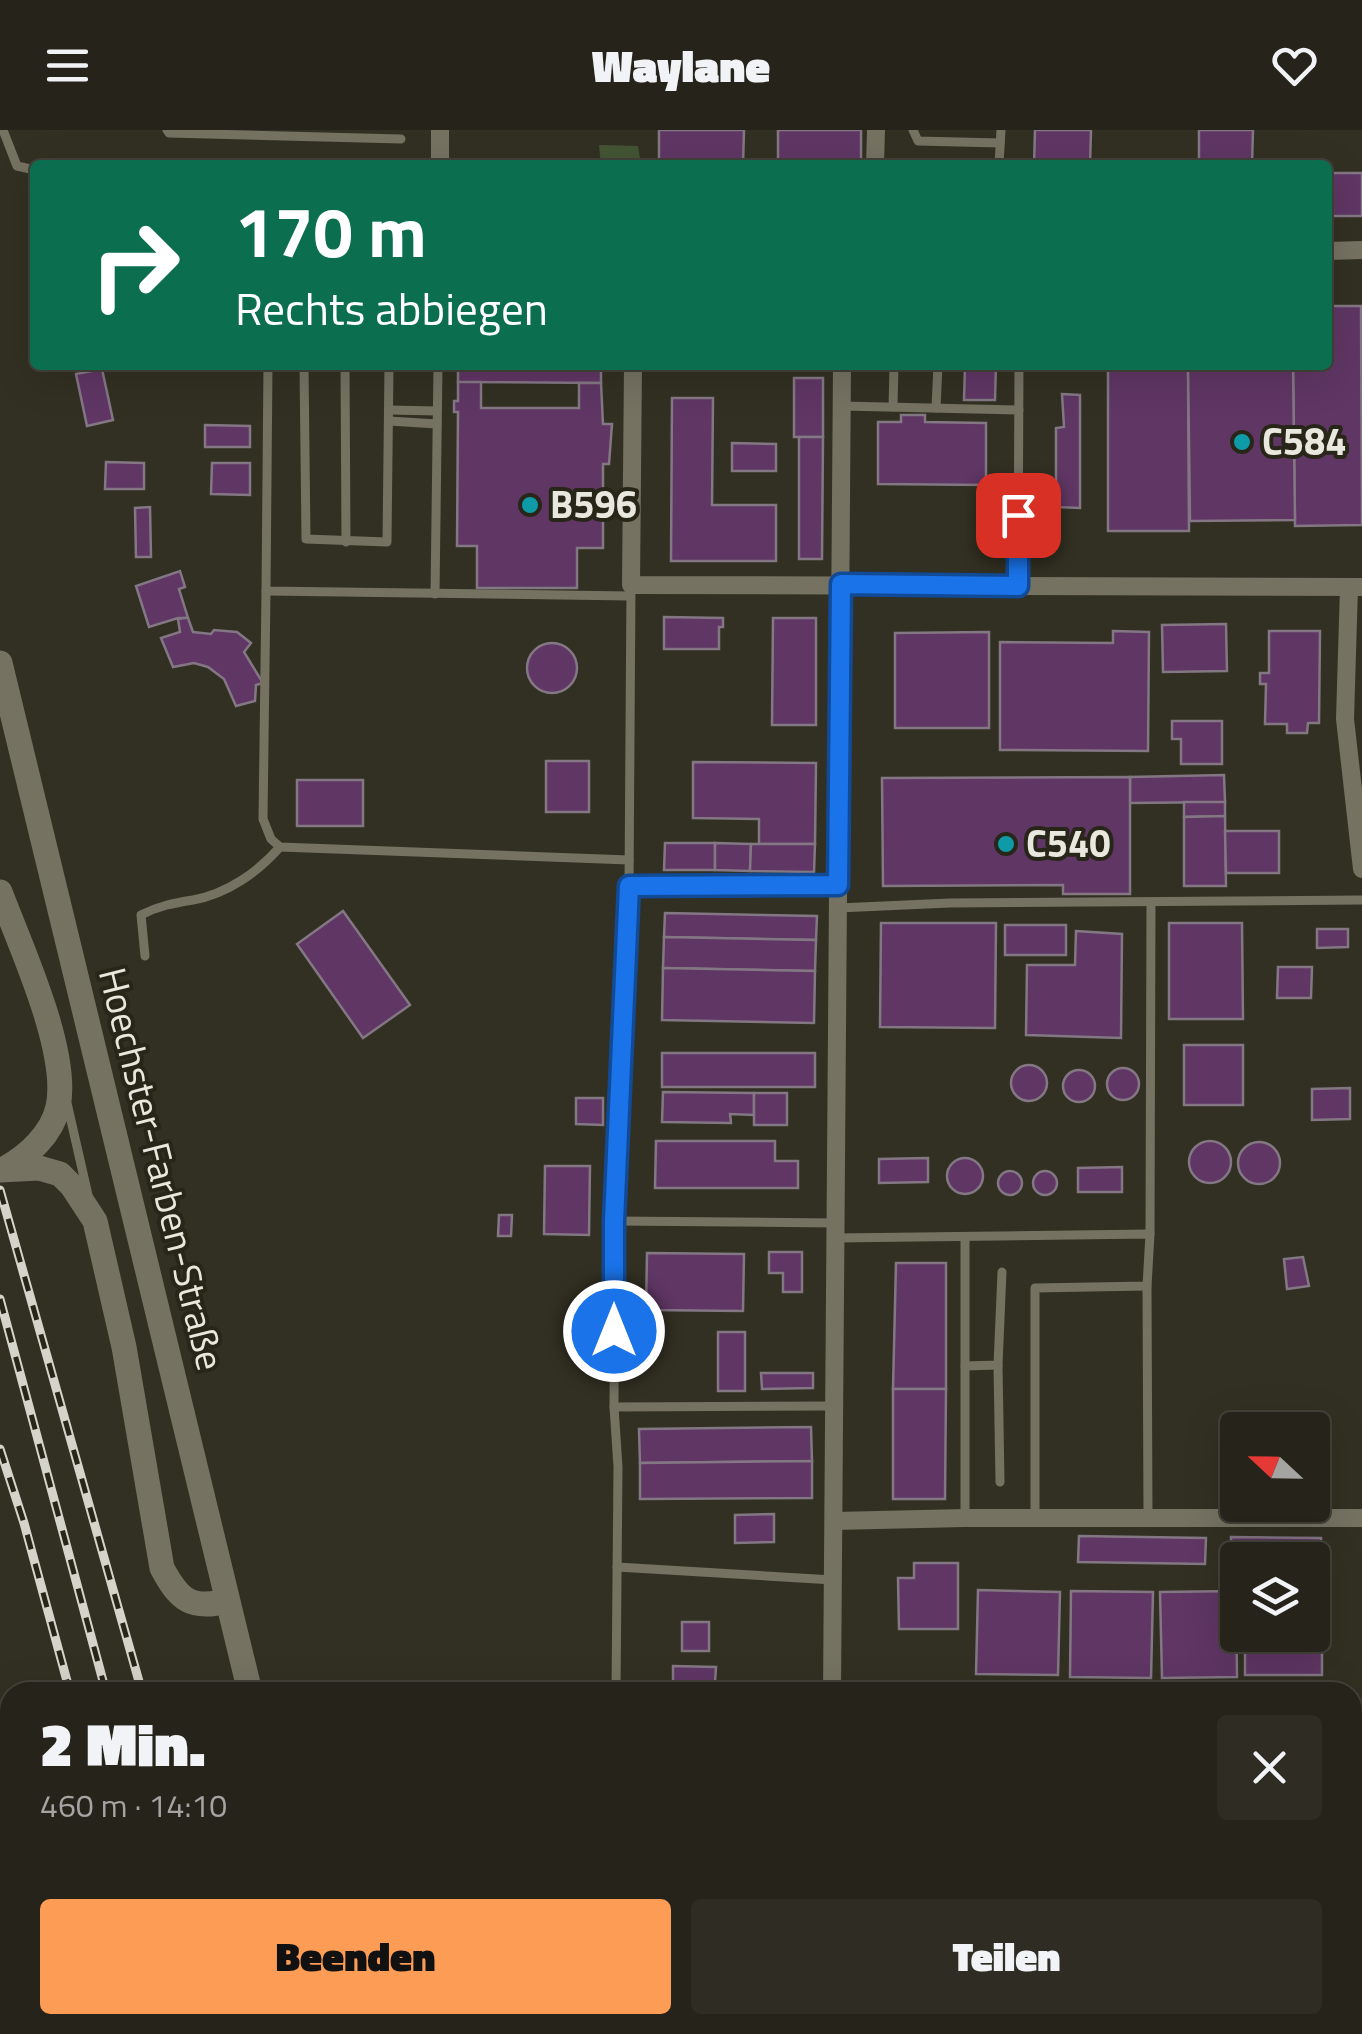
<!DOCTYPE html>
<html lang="de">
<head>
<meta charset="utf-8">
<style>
	:root { --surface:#26241a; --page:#2e2c23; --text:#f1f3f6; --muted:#a4a4a2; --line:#424139; --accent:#fd9c55 }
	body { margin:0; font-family:"Titillium Web",sans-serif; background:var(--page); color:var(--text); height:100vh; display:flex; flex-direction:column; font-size:38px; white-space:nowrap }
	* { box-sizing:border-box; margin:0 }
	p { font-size:32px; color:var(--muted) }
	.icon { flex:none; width:55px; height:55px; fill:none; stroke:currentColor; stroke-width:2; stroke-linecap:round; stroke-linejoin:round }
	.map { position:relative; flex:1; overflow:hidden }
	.side { position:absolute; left:0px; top:1552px; width:1362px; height:352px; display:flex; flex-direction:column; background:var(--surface); border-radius:30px 30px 0 0; box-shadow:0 10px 40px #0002,0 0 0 2px var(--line) }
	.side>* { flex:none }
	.top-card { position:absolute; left:30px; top:30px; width:1302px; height:210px; border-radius:10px; box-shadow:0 10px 40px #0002,0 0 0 2px var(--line); background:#0b6e4f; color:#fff; overflow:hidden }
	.needle { width:65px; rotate:292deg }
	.buttons { position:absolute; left:1220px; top:1282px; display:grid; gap:20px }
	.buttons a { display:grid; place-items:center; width:110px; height:110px; border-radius:10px; background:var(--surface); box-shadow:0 10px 40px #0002,0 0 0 2px var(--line); font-size:50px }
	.pin { position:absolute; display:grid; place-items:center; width:85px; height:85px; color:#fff; margin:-42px; border-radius:20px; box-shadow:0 5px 15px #0006 }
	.me { position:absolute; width:110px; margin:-55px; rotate:0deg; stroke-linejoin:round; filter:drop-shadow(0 0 8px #0008) }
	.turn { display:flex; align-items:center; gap:35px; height:210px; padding:0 40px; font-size:45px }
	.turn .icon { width:130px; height:130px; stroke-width:2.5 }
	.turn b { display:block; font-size:70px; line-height:85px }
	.round { display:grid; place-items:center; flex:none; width:105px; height:105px; border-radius:10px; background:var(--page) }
	.head { display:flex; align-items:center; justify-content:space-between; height:170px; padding:0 40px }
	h1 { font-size:60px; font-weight:800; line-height:75px }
	.button { display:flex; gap:20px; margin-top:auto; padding:20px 40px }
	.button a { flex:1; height:115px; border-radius:10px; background:var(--accent); color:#111; font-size:40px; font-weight:800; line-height:115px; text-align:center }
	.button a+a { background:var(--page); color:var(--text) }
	header { display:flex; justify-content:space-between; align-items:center; height:130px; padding:0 40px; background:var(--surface); font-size:45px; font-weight:800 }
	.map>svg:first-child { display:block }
	.green { fill:#435534 }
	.building { fill:#5f3664; stroke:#837784; stroke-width:2.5 }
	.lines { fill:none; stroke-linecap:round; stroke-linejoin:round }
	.lane { stroke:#757262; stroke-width:9 }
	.street { stroke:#757262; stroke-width:18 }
	.secondary { stroke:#757262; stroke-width:25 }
	.rail-casing { stroke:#d5d4cb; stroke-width:9 }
	.rail { stroke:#282618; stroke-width:5; stroke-dasharray:15; stroke-linecap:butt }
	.route-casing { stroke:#114b97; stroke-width:25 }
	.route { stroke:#1a73e8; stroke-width:18 }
	.culture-dot { fill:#0f9aa8; stroke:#282618; stroke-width:4 }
	.labels { text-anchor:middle; stroke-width:8; stroke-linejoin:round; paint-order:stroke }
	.poi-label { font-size:38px; font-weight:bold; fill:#e9e8df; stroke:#282618; text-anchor:start }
	.street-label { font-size:38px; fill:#e9e8df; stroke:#282618 }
</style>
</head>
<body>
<header><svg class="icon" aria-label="menu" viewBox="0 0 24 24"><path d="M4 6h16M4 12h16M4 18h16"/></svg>Waylane<svg class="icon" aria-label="heart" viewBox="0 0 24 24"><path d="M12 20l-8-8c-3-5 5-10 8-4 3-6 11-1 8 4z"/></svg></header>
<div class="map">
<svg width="1362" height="1904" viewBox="0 0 1362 1904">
	<rect width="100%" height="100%" fill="#323022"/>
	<polygon class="green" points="599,15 638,16 641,35 601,35"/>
	<g class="building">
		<polygon points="659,0 744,0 743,35 659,35"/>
		<rect x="778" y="0" width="83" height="35"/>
		<polygon points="1035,0 1091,0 1090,35 1034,35"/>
		<polygon points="1199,0 1253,0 1252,35 1199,35"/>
		<rect x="1328" y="43" width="34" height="43"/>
		<polygon points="1328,176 1361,176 1362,395 1295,396 1293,235 1328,235"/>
		<polygon points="458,235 601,235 601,253 458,252"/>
		<polygon points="965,235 996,235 995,270 964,270"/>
		<polygon points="1108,235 1188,235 1189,401 1108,401"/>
		<polygon points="1188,235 1293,235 1295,390 1190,391"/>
		<polygon points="102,239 113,290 87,296 76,244"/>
		<rect x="794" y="248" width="29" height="59"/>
		<polygon points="458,252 481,252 481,278 579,278 579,253 601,253 603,294 612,294 609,334 603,334 603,418 577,418 577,458 477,458 477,416 457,416 458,282 454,282 454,271 458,271"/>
		<polygon points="1062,264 1080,265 1080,378 1056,377 1056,298 1064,297"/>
		<polygon points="672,268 713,268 712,375 776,375 776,431 671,431"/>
		<polygon points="901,285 925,285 925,292 986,293 986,355 878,354 878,292 901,292"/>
		<polygon points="205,295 250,296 250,317 205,317"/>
		<polygon points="799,307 823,307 822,429 799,429"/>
		<polygon points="732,313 776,314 776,341 732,341"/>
		<polygon points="106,332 144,333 144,359 105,359"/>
		<polygon points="212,333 250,333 250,365 211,364"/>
		<polygon points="150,377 151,427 136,427 135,378"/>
		<polygon points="180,441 185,457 179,459 188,488 178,488 149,497 136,456"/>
		<polygon points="664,487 723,488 723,497 719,497 719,519 664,519"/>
		<polygon points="184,488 188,488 193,502 211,504 214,500 237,502 251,513 244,522 263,553 256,555 255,571 236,576 224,549 208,537 194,533 173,537 161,508 180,502 178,489"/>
		<polygon points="773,488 816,488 816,595 772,595"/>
		<polygon points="1226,494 1227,541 1163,542 1162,495"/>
		<polygon points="1113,501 1149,502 1148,621 1000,620 1000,512 1113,513"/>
		<polygon points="1269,501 1320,501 1319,593 1308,593 1307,603 1287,603 1287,594 1265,594 1266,554 1260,554 1260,543 1269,543"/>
		<polygon points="989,502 989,598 895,598 895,503"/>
		<circle cx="552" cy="538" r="25"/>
		<polygon points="1172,591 1222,591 1222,634 1181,634 1181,609 1172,609"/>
		<rect x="546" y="631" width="43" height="51"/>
		<polygon points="693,632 816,633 815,714 759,714 759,689 693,688"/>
		<polygon points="1224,645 1225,672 1130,673 1130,647"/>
		<polygon points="1130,647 1130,764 1063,764 1063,755 883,756 882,648"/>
		<rect x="297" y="650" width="66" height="46"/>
		<polygon points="1184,672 1225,672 1225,686 1184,687"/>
		<polygon points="1225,686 1226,756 1184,756 1184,687"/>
		<polygon points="1225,701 1279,701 1279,743 1226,743"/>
		<polygon points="665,713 715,713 715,740 664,740"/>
		<polygon points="715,713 751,714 750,741 715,740"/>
		<polygon points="751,714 815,714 814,742 750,741"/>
		<polygon points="343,781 410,875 363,908 297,814"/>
		<polygon points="665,783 817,786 816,810 664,807"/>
		<polygon points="881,793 996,793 995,898 880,897"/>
		<polygon points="1169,793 1242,793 1243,889 1169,889"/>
		<rect x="1005" y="795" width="61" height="30"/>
		<polygon points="1317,799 1348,799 1348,817 1317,818"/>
		<polygon points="1076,801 1122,804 1121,908 1026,905 1027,835 1075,835"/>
		<polygon points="664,807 816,810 815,841 663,838"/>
		<polygon points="1278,837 1312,837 1311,868 1277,868"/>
		<polygon points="663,838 815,841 814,893 662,890"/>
		<rect x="1184" y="915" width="59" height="60"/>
		<rect x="662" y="923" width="153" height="34"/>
		<circle cx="1029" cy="953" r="18"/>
		<circle cx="1123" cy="954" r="16"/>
		<circle cx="1079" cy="956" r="16"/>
		<polygon points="1350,958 1350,989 1312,990 1312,959"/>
		<polygon points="663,962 754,963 754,985 730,984 731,993 662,992"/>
		<rect x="754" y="963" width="33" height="32"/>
		<polygon points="576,968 603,968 603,995 576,994"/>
		<polygon points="656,1011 775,1011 775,1031 798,1031 798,1058 655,1058"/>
		<circle cx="1210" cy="1032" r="21"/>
		<circle cx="1259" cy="1033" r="21"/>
		<circle cx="965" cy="1046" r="18"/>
		<polygon points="928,1028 928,1052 879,1053 879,1029"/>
		<polygon points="545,1036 590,1036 589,1105 544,1104"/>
		<polygon points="1122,1037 1122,1062 1078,1062 1078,1038"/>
		<circle cx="1010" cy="1053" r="12"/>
		<circle cx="1045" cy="1053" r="12"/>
		<polygon points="499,1085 512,1085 511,1106 498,1106"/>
		<polygon points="769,1122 802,1122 802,1162 783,1162 783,1143 769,1143"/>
		<polygon points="647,1123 744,1124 743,1181 646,1180"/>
		<polygon points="1303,1127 1309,1156 1287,1159 1284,1129"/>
		<polygon points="896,1133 946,1133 946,1259 893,1259"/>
		<rect x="718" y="1202" width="27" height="59"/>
		<polygon points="761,1243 813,1243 813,1258 762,1259"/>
		<polygon points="893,1259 946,1259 945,1369 893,1369"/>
		<polygon points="811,1297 812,1331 640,1333 639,1299"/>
		<polygon points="812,1331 812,1368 640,1369 640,1333"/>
		<polygon points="774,1384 774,1412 735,1413 735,1385"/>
		<polygon points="1079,1406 1206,1408 1205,1434 1078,1432"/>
		<polygon points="1231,1407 1321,1408 1321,1434 1312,1434 1312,1430 1238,1430 1238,1434 1231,1434"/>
		<polygon points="914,1433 958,1433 958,1499 899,1499 898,1448 914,1448"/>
		<polygon points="978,1460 1060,1462 1058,1545 976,1544"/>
		<polygon points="1071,1461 1153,1462 1151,1548 1070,1547"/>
		<polygon points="1236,1461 1237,1547 1162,1548 1160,1462"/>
		<polygon points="1312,1464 1322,1464 1322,1545 1245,1545 1245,1505 1312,1505"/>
		<rect x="682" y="1492" width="27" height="29"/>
		<polygon points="673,1536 716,1537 715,1553 746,1553 746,1562 639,1562 639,1552 673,1552"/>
		<polygon points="557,1895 588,1895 589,1904 558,1904"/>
	</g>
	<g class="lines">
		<g class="lane">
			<polyline points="3,0 17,36 35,40"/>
			<polyline points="167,0 169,3 401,9"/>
			<polyline points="913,0 918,11 1000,13"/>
			<polyline points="999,35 1001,0"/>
			<polyline points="268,235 266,461 630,466"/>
			<polyline points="304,235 306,409 387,412 389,235"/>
			<polyline points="345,235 346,412"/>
			<polyline points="842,276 1019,280"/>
			<polyline points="893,277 894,235"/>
			<polyline points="936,278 938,235"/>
			<polyline points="389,280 437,281"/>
			<polyline points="389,291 437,294"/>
			<polyline points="1018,456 1019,235"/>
			<polyline points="266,461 263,689 271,709 280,717 629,730"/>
			<polyline points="435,464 438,235"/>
			<polyline points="629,756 839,755"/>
			<polyline points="838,778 950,773 1362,770"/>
			<path d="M 145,826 L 141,785 C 158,776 174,773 193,770 C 227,764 258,742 280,717"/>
			<polyline points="67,973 88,1065"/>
			<polyline points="615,1091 836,1093"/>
			<polyline points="1150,1104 1151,772"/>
			<polyline points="836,1108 1150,1104 1147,1156 1035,1158 1035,1388"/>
			<polyline points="1147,1156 1148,1387"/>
			<polyline points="998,1235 1000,1352"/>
			<polyline points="965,1236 998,1235 1002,1142"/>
			<polyline points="614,1277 834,1276"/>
			<polyline points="965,1388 965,1107"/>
			<polyline points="617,1437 833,1450"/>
			<polyline points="616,1562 618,1337 614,1277 615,1091 629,756 631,455"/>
			<polyline points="691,1895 700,1899 766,1895"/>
			<polyline points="1160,1904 1160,1895"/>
		</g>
		<g class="street">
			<polyline points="440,35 440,0"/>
			<polyline points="875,35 876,0"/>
			<polyline points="1328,121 1362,120"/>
			<polyline points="633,235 631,455 1362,457"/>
			<polyline points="1349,457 1345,589 1362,739"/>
			<polyline points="834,1391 965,1388 1362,1388"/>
			<polyline points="832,1562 842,235"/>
			<polyline points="1352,1790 1362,1790"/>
			<polyline points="829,1904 829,1895"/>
		</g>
		<g class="secondary">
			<polyline points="0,533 250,1562"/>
			<path d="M 0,762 C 20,815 70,922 58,977 C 52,1004 28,1026 4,1039"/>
			<path d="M 0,1040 L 39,1038 L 60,1044 L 72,1056 L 95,1091 L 124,1217 L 162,1438 C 179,1470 191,1480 227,1471"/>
			<polyline points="334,1895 337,1904"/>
		</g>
		<g class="rail-casing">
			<g id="rail">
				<polyline points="0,1060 142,1562"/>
				<polyline points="0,1169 106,1562"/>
				<polyline points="0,1319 24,1393 70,1562"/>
				<polyline points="167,1895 171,1904"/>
				<polyline points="212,1895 216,1904"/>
				<polyline points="265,1895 270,1904"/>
			</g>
		</g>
		<use href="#rail" class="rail"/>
	</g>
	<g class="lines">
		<g class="route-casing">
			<polyline id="route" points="614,1201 614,1091 629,756 838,755 841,454 1018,456 1018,385"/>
		</g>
		<use href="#route" class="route"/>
	</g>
	<g class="culture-dot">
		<circle cx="1242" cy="312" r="10"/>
		<circle cx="530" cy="375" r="10"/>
		<circle cx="1006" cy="714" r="10"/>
	</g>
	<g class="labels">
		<g class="poi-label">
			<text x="1262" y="325">C584</text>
			<text x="550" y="388">B596</text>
			<text x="1026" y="727">C540</text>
		</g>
		<g class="street-label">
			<text transform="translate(161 1039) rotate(76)" y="13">Hoechster-Farben-Straße</text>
		</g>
	</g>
</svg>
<div class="buttons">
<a><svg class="needle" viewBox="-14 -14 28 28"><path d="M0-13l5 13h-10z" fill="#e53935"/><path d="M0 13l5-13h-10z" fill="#a4a4a2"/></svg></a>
<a><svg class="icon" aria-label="layers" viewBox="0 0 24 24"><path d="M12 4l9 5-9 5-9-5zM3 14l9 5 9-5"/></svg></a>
</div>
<div class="pin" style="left:1018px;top:385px;background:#d93025"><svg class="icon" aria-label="arrive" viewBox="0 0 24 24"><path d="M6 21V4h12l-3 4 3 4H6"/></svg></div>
<svg class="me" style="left:614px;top:1201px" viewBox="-20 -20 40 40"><circle r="17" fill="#1a73e8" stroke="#fff" stroke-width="3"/><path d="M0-11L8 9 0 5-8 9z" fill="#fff"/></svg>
<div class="top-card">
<div class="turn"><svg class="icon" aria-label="right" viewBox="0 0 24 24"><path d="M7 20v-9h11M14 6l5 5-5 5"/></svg><div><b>170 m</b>Rechts abbiegen</div></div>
</div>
<section class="side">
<div class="head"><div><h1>2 Min.</h1><p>460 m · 14:10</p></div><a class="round"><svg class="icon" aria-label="close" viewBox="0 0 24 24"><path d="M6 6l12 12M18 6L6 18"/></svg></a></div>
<div class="button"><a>Beenden</a><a>Teilen</a></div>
</section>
</div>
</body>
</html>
